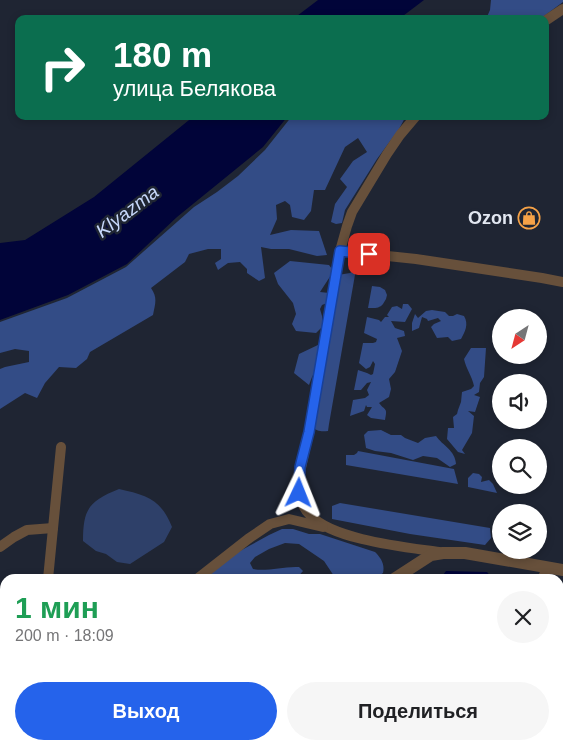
<!DOCTYPE html>
<html lang="ru">
<head>
<meta charset="utf-8">
<style>
	:root { --surface:#fff; --page:#f6f6f6; --text:#202124; --muted:#757577; --accent:#2563eb }
	body { margin:0; font-family:Helvetica,sans-serif; background:var(--page); color:var(--text); height:100vh; display:flex; flex-direction:column; font-size:19px; white-space:nowrap }
	* { box-sizing:border-box; margin:0 }
	p { font-size:16px; color:var(--muted) }
	.icon { flex:none; width:28px; height:28px; fill:none; stroke:currentColor; stroke-width:2; stroke-linecap:round; stroke-linejoin:round }
	.map { position:relative; flex:1; overflow:hidden }
	.side { position:absolute; left:0px; top:574px; width:564px; height:176px; display:flex; flex-direction:column; background:var(--surface); border-radius:15px 15px 0 0; box-shadow:0 2px 8px #0003 }
	.side>* { flex:none }
	.top-card { position:absolute; left:15px; top:15px; width:534px; height:105px; border-radius:10px; box-shadow:0 2px 8px #0003; background:#0b6e4f; color:#fff; overflow:hidden }
	.needle { width:32px; rotate:216deg }
	.buttons { position:absolute; left:492px; top:309px; display:grid; gap:10px }
	.buttons a { display:grid; place-items:center; width:55px; height:55px; border-radius:50%; background:var(--surface); box-shadow:0 2px 8px #0003; font-size:25px }
	.pin { position:absolute; display:grid; place-items:center; width:42px; height:42px; color:#fff; margin:-21px; border-radius:10px; box-shadow:0 2px 8px #0006 }
	.me { position:absolute; width:55px; margin:-28px; rotate:2deg; stroke-linejoin:round; filter:drop-shadow(0 0 4px #0008) }
	.turn { display:flex; align-items:center; gap:18px; height:105px; padding:0 15px; font-size:22px }
	.turn .icon { width:65px; height:65px; stroke-width:2.5 }
	.turn b { display:block; font-size:35px; line-height:42px }
	.round { display:grid; place-items:center; flex:none; width:52px; height:52px; border-radius:26px; background:var(--page) }
	.headline { display:flex; align-items:center; justify-content:space-between; height:85px; padding:0 15px }
	h1 { font-size:30px; font-weight:700; line-height:38px; color:#1e9e55 }
	.action { display:flex; gap:10px; margin-top:auto; padding:10px 15px }
	.action a { flex:1; height:58px; border-radius:30px; background:var(--accent); color:#fff; font-size:20px; font-weight:700; line-height:58px; text-align:center }
	.action a+a { background:var(--page); color:var(--text) }
	.map>svg:first-child { display:block }
	.green { fill:#2e4069 }
	.forest { fill:#334c86 }
	.water { fill:#010439 }
	.lines { fill:none; stroke-linecap:round; stroke-linejoin:round }
	.minor { stroke:#67503b; stroke-width:10 }
	.tertiary { stroke:#67503b; stroke-width:12 }
	.route-casing { stroke:#184099; stroke-width:12 }
	.route { stroke:#2563eb; stroke-width:9 }
	.labels { text-anchor:middle; stroke-width:5; stroke-linejoin:round; paint-order:stroke }
	.poi-label { font-size:18px; font-weight:bold; fill:#e2e7f1; stroke:#1f2533; text-anchor:end }
	.water-label { font-size:19px; font-style:italic; fill:#c7d8fb; stroke:#1f2533 }
</style>
</head>
<body>
<div class="map">
<svg width="563" height="749" viewBox="0 0 563 749">
	<rect width="100%" height="100%" fill="#1f2533"/>
	<path class="green" d="M 119,489 C 146,495 161,499 172,527 L 164,542 L 130,564 L 117,562 L 106,554 L 96,551 L 83,541 C 83,509 89,501 119,489 Z"/>
	<g class="forest">
		<polygon points="491,0 563,0 563,2 540,19 486,19 490,10"/>
		<path d="M 292,116 L 406,116 L 399,129 L 377,159 L 345,210 L 342,223 L 336,224 L 331,222 L 335,204 L 347,187 L 340,179 L 353,161 L 367,152 L 358,138 L 345,147 L 325,190 L 314,190 L 311,211 L 304,220 L 292,217 L 290,205 L 285,201 L 276,205 L 277,219 L 270,235 L 291,230 L 319,231 L 327,255 L 317,256 L 289,249 L 271,249 L 261,247 L 265,278 L 259,281 L 247,273 L 247,269 L 240,262 L 228,263 L 218,270 L 215,263 L 221,259 L 221,249 L 208,249 L 189,254 L 185,262 L 151,288 C 158,298 155,304 153,315 L 90,352 L 87,359 L 76,368 L 59,367 L 45,383 L 37,398 L 25,393 L 0,409 L 0,369 L 5,367 L 29,362 L 29,351 L 15,349 L 0,353 L 0,322 L 67,298 L 126,267 L 194,207 L 217,192 L 238,176 L 265,150 Z"/>
		<polygon points="290,261 329,265 332,269 331,275 320,292 329,293 327,303 322,305 320,309 322,316 322,327 316,333 296,331 292,324 296,314 293,303 278,284 274,273"/>
		<path d="M 356,269 L 329,424 L 328,431 C 321,432 316,431 312,426 L 338,275 L 350,273 Z"/>
		<path d="M 372,286 L 380,287 L 385,290 L 387,295 L 386,299 C 385,301 384,302 383,304 C 379,309 373,308 368,308 Z"/>
		<path d="M 403,304 L 408,304 L 412,309 L 405,322 L 391,321 L 395,328 L 404,331 L 405,336 L 397,338 L 402,351 L 395,372 L 389,379 L 391,389 L 389,397 L 379,403 C 385,411 388,407 385,420 L 371,418 L 367,415 L 372,407 L 367,407 L 366,405 L 364,411 L 350,416 L 353,400 L 365,398 L 369,395 L 367,390 L 371,382 L 367,383 L 361,390 L 354,390 L 358,370 L 367,373 L 371,375 L 373,374 L 375,364 L 373,361 L 370,367 L 366,369 L 359,363 L 363,343 L 373,343 L 376,342 L 377,339 L 364,333 L 367,317 L 379,320 L 381,322 L 385,317 L 389,317 L 387,315 L 392,307 L 397,306 L 402,309 Z"/>
		<path d="M 432,310 L 445,312 L 449,316 L 453,316 L 457,314 L 464,316 C 469,324 465,332 461,339 L 452,341 L 448,337 L 437,338 L 431,327 L 434,324 L 441,321 L 438,318 L 428,321 L 427,319 L 422,317 L 419,328 L 412,331 L 412,323 L 415,314 L 418,318 L 426,311 Z"/>
		<polygon points="320,344 316,357 317,362 316,369 312,377 309,385 294,373 299,354"/>
		<path d="M 471,348 L 486,348 L 484,377 L 480,383 L 479,392 L 474,395 L 480,397 L 475,412 L 468,411 L 474,416 L 472,433 L 462,450 L 465,454 L 458,452 L 447,439 L 448,428 L 454,428 L 453,417 L 457,414 L 458,410 L 461,402 L 462,392 L 471,389 L 474,386 C 472,376 466,369 464,359 Z"/>
		<path d="M 381,430 L 391,435 L 401,435 L 405,438 L 418,443 L 425,438 L 436,436 C 443,446 455,450 456,464 L 450,467 L 437,458 L 423,456 L 413,460 L 391,453 L 375,451 L 366,448 L 364,435 L 368,431 Z"/>
		<polygon points="358,451 454,469 458,484 346,465 346,455 354,455 357,453"/>
		<polygon points="473,473 479,474 482,477 481,482 489,480 493,484 497,493 468,487 468,478"/>
		<polygon points="340,503 490,528 491,538 485,545 410,534 332,519 332,506"/>
		<path d="M 282,529 L 293,529 L 309,534 L 320,534 L 375,552 C 381,558 385,564 383,573 L 375,579 L 336,579 L 324,561 L 299,544 L 285,543 L 269,549 L 255,557 L 250,563 L 253,569 C 266,572 284,566 299,567 L 303,571 L 296,579 L 203,579 L 238,552 L 269,535 Z"/>
	</g>
	<g class="water">
		<polygon points="318,0 424,0 399,19 293,19"/>
		<polygon points="194,116 288,116 263,147 177,217 127,264 68,295 0,320 0,243 25,240 94,197"/>
		<polygon points="446,571 487,572 493,579 444,579 443,575"/>
	</g>
	<g class="lines">
		<g class="minor">
			<polyline points="545,21 563,9"/>
			<path d="M 416,116 L 400,135 L 387,154 L 352,212 L 347,226 L 340,251 C 330,311 320,371 309,431 C 306,450 299,467 299,487 C 299,498 302,507 310,515 C 333,540 405,547 439,552"/>
			<polyline points="340,251 416,259 542,278 563,282"/>
			<polyline points="0,547 14,537 27,530 53,528"/>
			<polyline points="48,579 61,447"/>
			<polyline points="197,579 248,539 270,524 289,519 323,527"/>
			<polyline points="542,579 548,567"/>
			<polyline points="0,610 5,610"/>
			<polyline points="263,745 266,749"/>
			<polyline points="511,745 526,749"/>
			<polyline points="339,749 343,745"/>
		</g>
		<g class="tertiary">
			<polyline points="394,579 431,555 443,553 465,553 563,570"/>
			<polyline points="169,749 174,745"/>
		</g>
	</g>
	<g class="lines">
		<g class="route-casing">
			<polyline id="route" points="299,493 300,467 309,432 340,251 369,254"/>
		</g>
		<use href="#route" class="route"/>
	</g>
	<defs>
		<g id="shop-ring" transform="scale(1.125)"><circle r="9.5" fill="#1f2533" stroke="#f6a247" stroke-width="1.5"/><path d="M-5-2.5h2.3a2.7 3.5 0 0 1 5.4 0H5L5.5 6h-11ZM-1.5-2.5h3a1.5 2.3 0 0 0-3 0Z" fill="#f6a247"/></g>
	</defs>
	<g fill-rule="evenodd">
		<use href="#shop-ring" x="529" y="218"/>
	</g>
	<g class="labels">
		<g class="poi-label">
			<text x="513" y="224">Ozon</text>
		</g>
		<g class="water-label">
			<text transform="translate(127 211) rotate(-37)" y="7">Klyazma</text>
		</g>
	</g>
</svg>
<div class="buttons">
<a><svg class="needle" viewBox="-14 -14 28 28"><path d="M0-13l5 13h-10z" fill="#e53935"/><path d="M0 13l5-13h-10z" fill="#757577"/></svg></a>
<a><svg class="icon" aria-label="sound" viewBox="0 0 24 24"><path d="M4 9h4l5-4v14l-5-4H4zM17 9q2 3 0 6"/></svg></a>
<a><svg class="icon" aria-label="search" viewBox="0 0 24 24"><circle cx="10" cy="10" r="6"/><path d="M15 15l6 6"/></svg></a>
<a><svg class="icon" aria-label="layers" viewBox="0 0 24 24"><path d="M12 4l9 5-9 5-9-5zM3 14l9 5 9-5"/></svg></a>
</div>
<div class="pin" style="left:369px;top:254px;background:#d93025"><svg class="icon" aria-label="arrive" viewBox="0 0 24 24"><path d="M6 21V4h12l-3 4 3 4H6"/></svg></div>
<svg class="me" style="left:299px;top:493px" viewBox="-20 -20 40 40"><path d="M0-17L14 15 0 8-14 15z" fill="#2563eb" stroke="#fff" stroke-width="4"/></svg>
<div class="top-card">
<div class="turn"><svg class="icon" aria-label="right" viewBox="0 0 24 24"><path d="M7 20v-9h11M14 6l5 5-5 5"/></svg><div><b>180 m</b>улица Белякова</div></div>
</div>
<section class="side">
<div class="headline"><div><h1>1 мин</h1><p>200 m · 18:09</p></div><a class="round"><svg class="icon" aria-label="close" viewBox="0 0 24 24"><path d="M6 6l12 12M18 6L6 18"/></svg></a></div>
<div class="action"><a>Выход</a><a>Поделиться</a></div>
</section>
</div>
</body>
</html>
